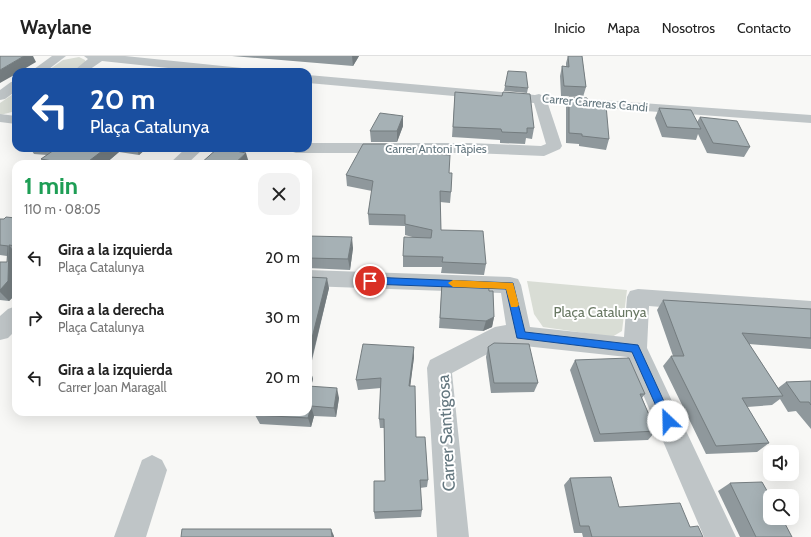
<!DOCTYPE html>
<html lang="es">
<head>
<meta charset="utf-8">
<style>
	:root { --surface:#fff; --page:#f2f2f2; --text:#222; --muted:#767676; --line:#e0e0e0 }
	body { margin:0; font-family:Cabin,sans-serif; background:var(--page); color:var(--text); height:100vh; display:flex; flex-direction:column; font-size:15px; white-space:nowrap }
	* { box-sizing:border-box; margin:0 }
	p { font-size:13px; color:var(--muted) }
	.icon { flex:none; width:22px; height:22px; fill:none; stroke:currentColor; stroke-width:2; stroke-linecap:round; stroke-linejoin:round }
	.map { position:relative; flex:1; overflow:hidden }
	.drawer { position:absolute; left:12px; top:104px; width:300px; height:256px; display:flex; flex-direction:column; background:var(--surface); border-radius:12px; box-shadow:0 4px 16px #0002 }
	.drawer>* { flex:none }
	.top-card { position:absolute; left:12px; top:12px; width:300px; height:84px; border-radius:12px; box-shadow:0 4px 16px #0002; background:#1a4fa0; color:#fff; overflow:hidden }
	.controls { position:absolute; left:763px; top:389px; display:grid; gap:8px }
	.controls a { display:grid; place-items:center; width:36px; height:36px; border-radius:8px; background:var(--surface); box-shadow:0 4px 16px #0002; font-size:20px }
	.pin { position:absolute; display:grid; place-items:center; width:34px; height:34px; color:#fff; margin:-17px; border:2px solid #fff; border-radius:50%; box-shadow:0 1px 4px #0007 }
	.me { position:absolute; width:44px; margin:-22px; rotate:336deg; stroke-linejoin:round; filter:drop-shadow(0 0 3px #0008) }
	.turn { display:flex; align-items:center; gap:14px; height:84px; padding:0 12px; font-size:18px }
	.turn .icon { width:52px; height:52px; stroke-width:2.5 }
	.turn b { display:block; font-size:28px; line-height:34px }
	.round { display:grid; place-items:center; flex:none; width:42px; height:42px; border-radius:12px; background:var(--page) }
	.headline { display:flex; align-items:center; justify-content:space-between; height:68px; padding:0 12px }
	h1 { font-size:24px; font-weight:800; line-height:30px; color:#1e9e55 }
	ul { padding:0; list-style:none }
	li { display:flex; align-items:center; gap:12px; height:60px; padding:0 12px }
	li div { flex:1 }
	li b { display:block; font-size:15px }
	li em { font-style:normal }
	header { display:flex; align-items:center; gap:24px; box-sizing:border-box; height:56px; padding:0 20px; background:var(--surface); border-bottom:1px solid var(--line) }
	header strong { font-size:19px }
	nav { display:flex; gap:22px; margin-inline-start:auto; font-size:14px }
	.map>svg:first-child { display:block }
	.green { fill:#d9ddd5 }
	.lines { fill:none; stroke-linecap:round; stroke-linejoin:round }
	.minor { fill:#bfc5c7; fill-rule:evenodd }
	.wall { fill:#8f989c }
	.shaded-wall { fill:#747c7f }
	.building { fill:#a6b1b5; stroke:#747c7f }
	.route { fill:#1a73e8; stroke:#114b97 }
	.slow { fill:#f59e0b }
	.labels { text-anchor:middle; stroke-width:4; stroke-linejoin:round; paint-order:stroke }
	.far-street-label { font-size:12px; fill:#64777f; stroke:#fff }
	.park-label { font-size:14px; fill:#697863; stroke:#fff }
	.near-street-label { font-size:17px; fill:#64777f; stroke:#fff }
</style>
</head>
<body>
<header>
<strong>Waylane</strong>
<nav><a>Inicio</a><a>Mapa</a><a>Nosotros</a><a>Contacto</a></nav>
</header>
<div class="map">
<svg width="811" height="481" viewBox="0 0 811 481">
	<rect width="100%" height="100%" fill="#f8f8f6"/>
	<g class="green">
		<polygon points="79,1 85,4 86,6 71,16 46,16 63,4"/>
		<polygon points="16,36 16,55 0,59 0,47"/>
		<polygon points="527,225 627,234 622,275 612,281 543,271 534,258"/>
	</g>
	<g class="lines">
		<g class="minor">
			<polygon points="52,0 66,0 45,16 30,16"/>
			<polygon points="84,0 125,0 242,12 247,13 248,16 206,16 102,5 86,16 72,16 88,3"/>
			<polygon points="308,19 535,39 539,38 544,40 811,59 811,67 548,48 562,90 560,93 544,100 470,97 296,97 290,95 288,92 308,92 308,87 470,87 541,90 546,88 534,47 308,27"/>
			<polygon points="16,25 16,35 5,43 0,44 0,34 11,26"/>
			<polygon points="0,58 16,60 16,68 0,66"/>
			<polygon points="186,92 204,92 187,108 169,108"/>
			<polygon points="308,214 510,221 518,223 521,229 530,271 624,281 627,241 630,235 638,233 811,245 811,263 649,250 647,292 736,481 704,481 627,301 506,288 452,317 469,481 437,481 427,312 430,304 495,271 506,269 501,237 308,230"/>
			<polygon points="16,250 16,274 8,282 0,284 0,260 8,253"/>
			<polygon points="152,399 162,404 167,414 146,481 114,481 142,404"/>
		</g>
	</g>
	<g class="wall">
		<polygon points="232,0 359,0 353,10"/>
		<polygon points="568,0 582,0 586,31 583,41 561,40 560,20 562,10 566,11 566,7"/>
		<polygon points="505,30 528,32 527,37 504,35"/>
		<polygon points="455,36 534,72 532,83 526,82 525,88 500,87 500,84 452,81"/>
		<polygon points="569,41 588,48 609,83 606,94 579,90 579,88 566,87 566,51"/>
		<polygon points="659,52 697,66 700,61 750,91 744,101 707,97 698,78 696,84 662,81 655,62"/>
		<polygon points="403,60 403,70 397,86 371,86 370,75"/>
		<polygon points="392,88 392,93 449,117 451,136 450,147 440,146 441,174 486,208 484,219 441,217 442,211 403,211 403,200 416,182 405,179 405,170 369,169 368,158 372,135 347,130 346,119"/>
		<polygon points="30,92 147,92 139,99 119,96 105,108 44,108 41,103 47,99 34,98"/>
		<polygon points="16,162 16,238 9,245 0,244 0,206 7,206 7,200 0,199 0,163 4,163"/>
		<polygon points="308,180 353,192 350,214 308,212"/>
		<polygon points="308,221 329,232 310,313 313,323 311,331 339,342 336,361 314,360 311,371 260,368 255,359"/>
		<polygon points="442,226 489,235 494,261 492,271 483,275 439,272"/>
		<polygon points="663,244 811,253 811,293 749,288 778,332 786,326 811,325 811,373 796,355 788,356 780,343 772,349 747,351 769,387 757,396 706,398 663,310 671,300 673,300 657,254"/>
		<polygon points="488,291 538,327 534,336 491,337 486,301"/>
		<polygon points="414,301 410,330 416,381 428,424 427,431 420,432 422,454 421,461 375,463 374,456 385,425 384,372 380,372 379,363 381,332 358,334 356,324"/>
		<polygon points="575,304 645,338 642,342 656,375 648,384 594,386 570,314"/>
		<polygon points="570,422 619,451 690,471 703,481 583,481 582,477 574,477 564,429"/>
		<polygon points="730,427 792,481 740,481 718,435"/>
	</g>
	<g class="shaded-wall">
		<polygon points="24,0 33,0 36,6 19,16 16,16 16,18 0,27 0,14"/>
		<polygon points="352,0 359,0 353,10"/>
		<polygon points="403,60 403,70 397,86 397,75"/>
		<polygon points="106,92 117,92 119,96 105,108 85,108"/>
		<polygon points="136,92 147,92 139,99"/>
		<polygon points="246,97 249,107 248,108 234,108"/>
		<polygon points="352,181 353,192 350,214 348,203"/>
		<polygon points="9,189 16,198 16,238 9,245 0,236 0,234 8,225"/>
		<polygon points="327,222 329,232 308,318 310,313 313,323 308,340 308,298"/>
		<polygon points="494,261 492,271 483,275 486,265"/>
		<polygon points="414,291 414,301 409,340 409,330"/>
		<polygon points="337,332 339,342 336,361 334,352"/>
		<polygon points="311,350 314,360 311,371 308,362"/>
		<polygon points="331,473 334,480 334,481 332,481"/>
	</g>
	<g class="building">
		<polygon points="0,0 24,0 0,14"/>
		<polygon points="568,0 582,0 586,31 564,30 562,10 569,11"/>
		<polygon points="142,15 160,16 141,16"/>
		<polygon points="508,15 526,16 528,32 505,30"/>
		<polygon points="455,36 502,40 503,36 530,38 534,72 527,72 527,77 502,76 501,73 453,71"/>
		<polygon points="569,41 587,42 588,48 606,49 609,83 582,80 582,78 569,77"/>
		<polygon points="659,52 691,54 701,73 667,71"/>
		<polygon points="380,57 403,60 397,75 370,75"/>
		<polygon points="700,61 737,65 750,91 713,87"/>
		<polygon points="363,88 392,88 390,93 414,97 450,99 449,117 452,117 451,136 440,135 441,174 483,175 486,208 442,206 443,201 403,200 404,181 431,182 432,174 405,168 405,159 368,158 373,125 346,119"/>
		<polygon points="57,92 106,92 85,108 56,108 58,106 41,103"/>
		<polygon points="218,92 221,92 246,97 234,108 200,108"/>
		<polygon points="6,161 16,162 16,190 9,189 8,225 0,234 0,206 7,206 8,190 0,189 0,163 4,163"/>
		<polygon points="308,180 352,181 348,203 308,202"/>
		<polygon points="308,221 327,222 308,298"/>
		<polygon points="442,226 488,227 489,235 493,235 494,261 486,265 440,262"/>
		<polygon points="663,244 811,253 811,282 742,277 783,340 742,342 769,387 716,390 671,300 684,300"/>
		<polygon points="494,287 529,288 538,327 494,327 488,291"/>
		<polygon points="363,288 414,291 409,330 415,330 416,381 425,381 428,424 420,424 422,454 374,456 374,425 385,425 384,363 379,363 381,322 356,324"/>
		<polygon points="629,302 645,338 640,338 656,375 600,378 575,304"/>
		<polygon points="308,313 310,313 308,320"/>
		<polygon points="811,325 811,349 809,346 800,346 786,326"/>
		<polygon points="308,330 337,332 334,352 311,350 308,362 255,359 256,356 308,356"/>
		<polygon points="611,421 619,451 680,447 690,471 698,470 703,481 592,481 589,470 580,470 570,422"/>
		<polygon points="762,426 770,440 770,462 782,462 792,481 756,481 730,427"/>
		<polygon points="182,473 331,473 332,481 181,481"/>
	</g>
	<polygon class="route" points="370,221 513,227 525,276 638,289 673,365 672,368 668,370 664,368 632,296 517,282 506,233 370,228 366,225"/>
	<polygon class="slow" points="453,224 513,227 519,249 517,251 511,251 506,233 453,231 448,227"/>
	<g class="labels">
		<g class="far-street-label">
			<text transform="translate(595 47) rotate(5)" y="4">Carrer Carreras Candi</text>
			<text x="436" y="97">Carrer Antoni Tàpies</text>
		</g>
		<g class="park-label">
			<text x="600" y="261">Plaça Catalunya</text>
		</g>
		<g class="near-street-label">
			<text transform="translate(446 377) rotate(-93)" y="6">Carrer Santigosa</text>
		</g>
	</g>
</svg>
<div class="controls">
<a><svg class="icon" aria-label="sound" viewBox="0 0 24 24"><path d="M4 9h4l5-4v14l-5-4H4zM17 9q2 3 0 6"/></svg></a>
<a><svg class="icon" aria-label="search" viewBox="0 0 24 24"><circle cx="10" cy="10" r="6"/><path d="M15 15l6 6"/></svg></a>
</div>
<div class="pin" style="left:370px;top:225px;background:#d93025"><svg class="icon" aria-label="arrive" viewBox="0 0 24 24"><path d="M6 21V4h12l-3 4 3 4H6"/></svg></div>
<svg class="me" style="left:668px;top:365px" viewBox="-20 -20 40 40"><circle r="19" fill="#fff"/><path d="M0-13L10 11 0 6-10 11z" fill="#1a73e8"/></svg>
<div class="top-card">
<div class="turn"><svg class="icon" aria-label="left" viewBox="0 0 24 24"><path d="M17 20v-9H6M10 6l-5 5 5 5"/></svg><div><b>20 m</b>Plaça Catalunya</div></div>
</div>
<section class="drawer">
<div class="headline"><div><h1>1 min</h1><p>110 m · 08:05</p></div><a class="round"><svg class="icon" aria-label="close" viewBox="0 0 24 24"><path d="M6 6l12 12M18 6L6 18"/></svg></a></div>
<ul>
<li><svg class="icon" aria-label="left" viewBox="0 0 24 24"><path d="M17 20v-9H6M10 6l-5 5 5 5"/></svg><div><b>Gira a la izquierda</b><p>Plaça Catalunya</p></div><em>20 m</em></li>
<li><svg class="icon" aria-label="right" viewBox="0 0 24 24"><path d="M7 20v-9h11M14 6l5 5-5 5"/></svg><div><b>Gira a la derecha</b><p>Plaça Catalunya</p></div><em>30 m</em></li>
<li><svg class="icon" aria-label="left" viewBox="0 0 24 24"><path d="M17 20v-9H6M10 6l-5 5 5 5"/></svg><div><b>Gira a la izquierda</b><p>Carrer Joan Maragall</p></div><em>20 m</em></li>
</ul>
</section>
</div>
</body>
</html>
